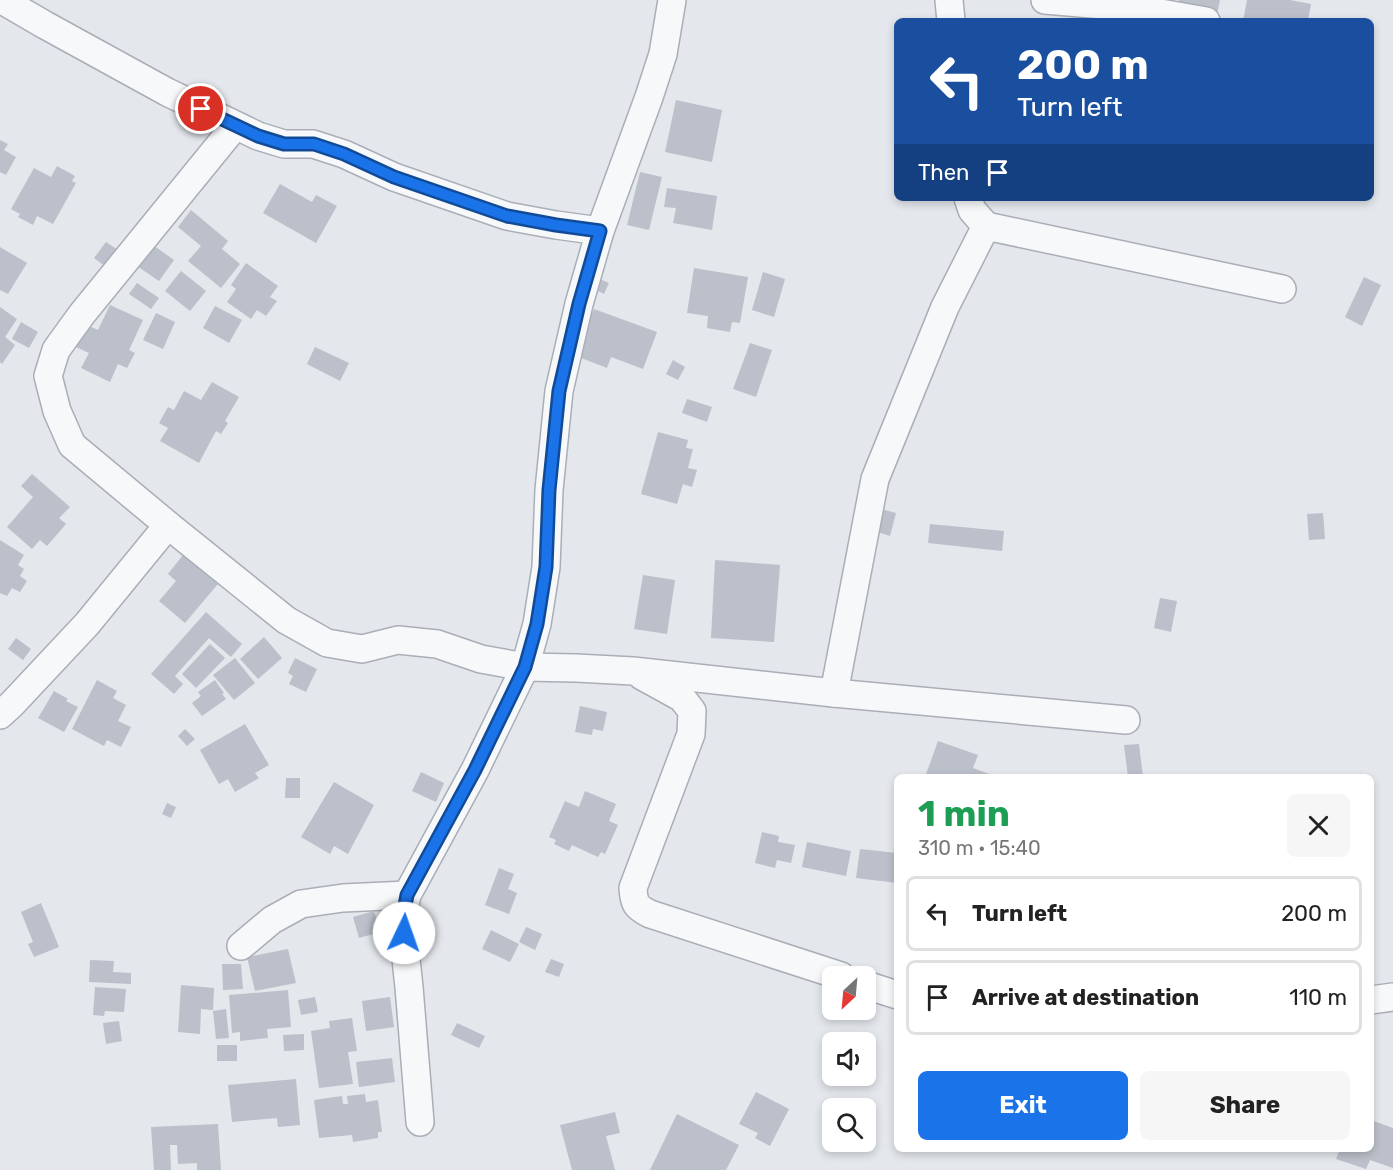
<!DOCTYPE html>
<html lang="en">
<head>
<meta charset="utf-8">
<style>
	:root { --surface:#fff; --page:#f6f6f6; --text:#222; --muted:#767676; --line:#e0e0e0; --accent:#1a73e8 }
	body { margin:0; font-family:Rubik,sans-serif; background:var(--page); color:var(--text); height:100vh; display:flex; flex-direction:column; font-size:22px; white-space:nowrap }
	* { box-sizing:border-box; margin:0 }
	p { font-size:20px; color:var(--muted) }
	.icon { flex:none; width:33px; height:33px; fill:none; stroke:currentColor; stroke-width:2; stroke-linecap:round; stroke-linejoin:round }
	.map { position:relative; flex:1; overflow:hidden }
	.panel { position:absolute; left:894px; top:774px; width:480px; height:378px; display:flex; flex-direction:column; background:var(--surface); border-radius:9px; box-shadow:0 3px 9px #0003 }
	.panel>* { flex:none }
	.guide { position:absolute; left:894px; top:18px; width:480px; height:183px; border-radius:9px; box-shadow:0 3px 9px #0003; background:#1a4fa0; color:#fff; overflow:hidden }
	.needle { width:39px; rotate:206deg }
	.fabs { position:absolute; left:822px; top:966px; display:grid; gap:12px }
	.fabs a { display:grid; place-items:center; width:54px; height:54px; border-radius:9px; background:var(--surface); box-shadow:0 3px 9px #0003; font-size:30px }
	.pin { position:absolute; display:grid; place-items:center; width:51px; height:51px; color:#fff; margin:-26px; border:3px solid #fff; border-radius:50%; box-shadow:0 2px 6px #0007 }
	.me { position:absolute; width:66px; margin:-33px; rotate:3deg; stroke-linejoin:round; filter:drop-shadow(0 0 4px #0008) }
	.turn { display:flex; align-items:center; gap:21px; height:126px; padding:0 24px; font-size:27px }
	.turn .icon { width:78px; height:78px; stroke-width:2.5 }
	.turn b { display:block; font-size:42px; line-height:51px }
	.then { display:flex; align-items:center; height:57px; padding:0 24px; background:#0003; gap:12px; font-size:22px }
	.round { display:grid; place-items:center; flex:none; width:63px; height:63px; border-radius:9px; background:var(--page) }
	.overview { display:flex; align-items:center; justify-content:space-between; height:102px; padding:0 24px }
	h1 { font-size:36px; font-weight:700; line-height:45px; color:#1e9e55 }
	.cta { display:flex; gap:12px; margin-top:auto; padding:12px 24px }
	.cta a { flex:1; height:69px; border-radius:9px; background:var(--accent); color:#fff; font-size:24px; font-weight:700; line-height:69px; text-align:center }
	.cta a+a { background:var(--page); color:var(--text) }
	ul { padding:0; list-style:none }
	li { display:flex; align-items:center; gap:18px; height:75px; margin:0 12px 9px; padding:0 12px; border:3px solid var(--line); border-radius:9px }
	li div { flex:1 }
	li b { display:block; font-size:22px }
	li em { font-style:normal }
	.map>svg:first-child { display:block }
	.building { fill:#bbc0ca }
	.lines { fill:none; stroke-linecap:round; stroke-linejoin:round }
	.minor-casing { stroke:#a9aeb7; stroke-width:30 }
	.minor { stroke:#f7f8fa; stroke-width:27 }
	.route-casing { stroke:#114b97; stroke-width:15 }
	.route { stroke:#1a73e8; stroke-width:10 }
</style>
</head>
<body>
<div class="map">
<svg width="1393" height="1170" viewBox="0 0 1393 1170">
	<rect width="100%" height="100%" fill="#e4e7ec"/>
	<g class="building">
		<polygon points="1179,0 1220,0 1217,14 1178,6"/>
		<polygon points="1247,0 1290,0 1311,4 1308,21 1243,21"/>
		<polygon points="676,100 722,110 712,162 665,152"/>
		<polygon points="0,140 8,144 4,150 16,157 6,175 0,172"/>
		<polygon points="57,166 75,176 72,181 76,183 53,224 37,216 33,225 18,217 20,214 11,209 34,168 51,177"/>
		<polygon points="640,172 662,177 649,230 627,225"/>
		<polygon points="280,184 312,202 316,195 337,206 316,243 263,213"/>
		<polygon points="667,188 717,196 712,230 673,223 676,208 664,207"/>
		<polygon points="191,210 228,241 222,249 240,264 221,288 188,261 201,246 178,227"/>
		<polygon points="106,242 118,250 106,267 94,258"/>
		<polygon points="150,243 174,260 159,281 134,264"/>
		<polygon points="0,247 27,263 8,294 0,290"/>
		<polygon points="246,263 278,286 270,297 277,301 266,316 257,310 251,319 227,302 236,289 231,285"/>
		<polygon points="694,268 748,277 740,323 732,322 730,332 707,328 708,316 687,313"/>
		<polygon points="181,271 206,291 190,311 165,291"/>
		<polygon points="763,272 785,279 774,317 752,310"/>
		<polygon points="595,277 609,283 604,294 590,287"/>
		<polygon points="1364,277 1381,285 1362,326 1345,317"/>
		<polygon points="137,283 159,298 151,309 129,294"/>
		<polygon points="110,305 143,320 129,350 135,353 127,368 118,364 110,382 81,368 89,353 76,347 87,325 98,330"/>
		<polygon points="215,306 242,320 229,343 203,328"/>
		<polygon points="0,307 17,319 5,337 15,345 2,364 0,362"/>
		<polygon points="594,309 657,332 643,369 611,357 607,368 576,356"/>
		<polygon points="156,313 175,322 163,349 143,340"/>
		<polygon points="21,322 38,332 29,348 12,339"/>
		<polygon points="750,343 772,350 756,397 733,389"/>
		<polygon points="315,347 349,363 340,381 307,364"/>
		<polygon points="673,360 685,367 678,380 666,374"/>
		<polygon points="212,382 239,397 225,421 228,423 221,434 216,431 199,463 160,441 168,428 159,423 168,407 174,410 184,391 201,400"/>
		<polygon points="687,399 712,407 707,422 682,413"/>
		<polygon points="658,432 688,440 686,448 693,449 688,468 697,470 692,487 683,484 677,504 641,494"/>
		<polygon points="32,474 70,507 59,518 66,524 47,546 40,540 32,549 7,527 33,497 21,486"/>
		<polygon points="877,508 896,513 890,536 871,530"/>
		<polygon points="1323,513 1325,539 1309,540 1307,514"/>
		<polygon points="930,524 1004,531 1002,551 928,543"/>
		<polygon points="0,540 24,555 18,565 24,569 20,576 27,581 20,592 12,588 7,596 0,593"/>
		<polygon points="183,555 218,584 185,623 159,601 176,581 168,574"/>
		<polygon points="715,560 780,565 774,642 711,638"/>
		<polygon points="643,575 675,580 667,634 634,629"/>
		<polygon points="1160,598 1177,601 1171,632 1154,628"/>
		<polygon points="206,612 242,644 231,657 209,638 175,676 183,684 174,694 151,674"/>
		<polygon points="264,637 282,658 258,679 240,659"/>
		<polygon points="16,638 31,649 23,660 8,649"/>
		<polygon points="210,644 225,658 196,688 182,674"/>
		<polygon points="235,658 255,683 234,700 213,675"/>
		<polygon points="295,658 317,669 306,692 289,684 293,676 288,673"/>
		<polygon points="97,680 117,691 113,698 126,705 118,721 131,727 121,747 107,740 104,746 72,729"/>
		<polygon points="215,680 224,693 222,694 226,699 202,716 192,703 201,696 198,692"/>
		<polygon points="54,691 68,699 66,701 78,707 64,732 38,718"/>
		<polygon points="580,706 607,712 603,731 593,729 592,735 575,732"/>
		<polygon points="245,724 269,765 255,773 259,778 235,792 228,779 219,784 200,750"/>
		<polygon points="185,729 195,739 187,746 178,736"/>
		<polygon points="938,741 978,755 973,768 989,774 988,777 925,777"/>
		<polygon points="1139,744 1143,777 1128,777 1124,745"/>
		<polygon points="421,772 444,783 436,802 412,791"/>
		<polygon points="286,778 300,778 300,798 285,798"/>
		<polygon points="334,782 374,805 348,854 334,846 330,854 301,837"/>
		<polygon points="585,791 616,804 609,821 618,825 605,854 601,852 598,857 572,845 569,851 554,844 556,840 549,837 565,801 579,807"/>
		<polygon points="167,803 176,807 171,818 162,814"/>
		<polygon points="762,832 779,836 778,842 795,845 791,863 777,860 775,868 755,863"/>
		<polygon points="807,842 851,851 846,876 802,867"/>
		<polygon points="860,849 897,853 897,883 856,878"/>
		<polygon points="499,868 514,874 508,889 517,893 509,914 485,905"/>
		<polygon points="41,903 59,947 34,957 28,944 33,942 21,912"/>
		<polygon points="374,911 380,932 359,938 353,917"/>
		<polygon points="526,927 542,934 535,950 519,942"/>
		<polygon points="491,930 519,944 510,962 482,949"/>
		<polygon points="288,949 296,983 255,991 247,957"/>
		<polygon points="551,959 564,964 559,977 545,972"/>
		<polygon points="90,960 114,961 113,972 131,973 131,984 89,982"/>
		<polygon points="222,964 241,964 243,989 223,990"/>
		<polygon points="181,985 214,988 213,1010 201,1009 200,1034 178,1032"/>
		<polygon points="95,987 126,989 124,1012 105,1011 104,1016 93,1015"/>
		<polygon points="288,990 291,1027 267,1029 268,1038 240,1041 240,1032 232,1033 229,995"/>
		<polygon points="315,997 318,1012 301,1015 298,1000"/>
		<polygon points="390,997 394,1027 366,1031 362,1001"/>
		<polygon points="226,1009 229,1038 216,1039 213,1011"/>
		<polygon points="352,1018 357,1051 348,1052 353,1084 319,1088 311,1031 330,1028 329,1021"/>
		<polygon points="119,1021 122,1041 106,1044 103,1023"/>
		<polygon points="457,1023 485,1036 479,1048 451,1035"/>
		<polygon points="304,1034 304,1050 284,1051 283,1035"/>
		<rect x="217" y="1045" width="20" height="16"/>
		<polygon points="392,1058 395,1082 359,1087 356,1062"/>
		<polygon points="296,1079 300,1125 278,1127 277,1118 232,1122 228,1085"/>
		<polygon points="756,1092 789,1109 770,1146 755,1138 758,1133 739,1124"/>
		<polygon points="365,1094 366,1102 378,1100 382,1132 378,1132 378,1138 353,1142 352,1135 319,1138 314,1100 342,1096 343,1104 348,1104 347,1096"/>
		<polygon points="615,1112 620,1133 606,1136 615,1170 572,1170 560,1125"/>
		<polygon points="677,1114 739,1145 726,1170 650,1170"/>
		<polygon points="1371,1120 1393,1128 1393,1168 1370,1160 1366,1169 1336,1159 1340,1149 1371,1149"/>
		<polygon points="218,1124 221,1170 197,1170 197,1163 178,1164 177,1145 170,1145 171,1170 154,1170 151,1127"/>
	</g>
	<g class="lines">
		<g class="minor-casing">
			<g id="minor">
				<polyline points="2,0 45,25 167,92 258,136 284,144 313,144 344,154 394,177 507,216 556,225 600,231"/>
				<polyline points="949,0 951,21"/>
				<polyline points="1045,0 1126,7 1206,21"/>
				<polyline points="235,126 82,314 56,350 48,376 57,411 72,445 168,525 286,620 327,643 362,649 398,640 437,644 481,659 525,667 576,668 633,671 834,693 1126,720"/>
				<polyline points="968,198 972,210 986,226 1282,289"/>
				<path d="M 642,676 L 682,698 L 692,711 L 691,734 L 633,888 C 634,904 636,907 650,914 L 841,976"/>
				<polyline points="834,693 875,479 945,307 986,226"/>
				<polyline points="0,715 12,704 87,624 168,525"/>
				<polyline points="241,946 272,920 301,904 343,898 407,895"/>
				<polyline points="866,985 897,995"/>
				<polyline points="1371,1000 1393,997"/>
				<polyline points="420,1122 409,987 405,950 403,916 407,895 475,770 525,667 537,624 546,567 549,490 559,391 579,304 600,231 649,97 663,54 672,0"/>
			</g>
		</g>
		<use href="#minor" class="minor"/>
	</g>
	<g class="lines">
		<g class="route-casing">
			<polyline id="route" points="201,109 258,136 284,144 314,144 344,154 394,177 507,216 556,225 600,231 579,304 559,391 549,490 546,567 537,624 525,667 475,770 407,895 403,916 404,933"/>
		</g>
		<use href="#route" class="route"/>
	</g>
</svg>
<div class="fabs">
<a><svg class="needle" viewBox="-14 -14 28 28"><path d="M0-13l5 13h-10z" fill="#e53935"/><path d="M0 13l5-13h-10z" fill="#767676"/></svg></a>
<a><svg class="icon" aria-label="sound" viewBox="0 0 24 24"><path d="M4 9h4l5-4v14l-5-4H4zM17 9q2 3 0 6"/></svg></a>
<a><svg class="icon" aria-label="search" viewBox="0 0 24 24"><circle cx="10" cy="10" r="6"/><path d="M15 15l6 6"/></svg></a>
</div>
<div class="pin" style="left:201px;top:109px;background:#d93025"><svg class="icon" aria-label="arrive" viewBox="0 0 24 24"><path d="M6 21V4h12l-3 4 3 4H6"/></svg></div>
<svg class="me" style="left:404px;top:933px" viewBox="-20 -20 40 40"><circle r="19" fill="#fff"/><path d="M0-13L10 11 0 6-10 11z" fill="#1a73e8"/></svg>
<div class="guide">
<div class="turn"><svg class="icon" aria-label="left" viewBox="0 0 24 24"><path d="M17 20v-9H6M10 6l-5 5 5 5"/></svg><div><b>200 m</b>Turn left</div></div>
<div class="then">Then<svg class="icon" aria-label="arrive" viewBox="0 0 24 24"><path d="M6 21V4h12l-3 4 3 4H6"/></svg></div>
</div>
<section class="panel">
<div class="overview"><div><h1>1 min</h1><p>310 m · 15:40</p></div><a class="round"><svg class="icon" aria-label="close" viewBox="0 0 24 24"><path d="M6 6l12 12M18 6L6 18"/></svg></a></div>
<ul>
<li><svg class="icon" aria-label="left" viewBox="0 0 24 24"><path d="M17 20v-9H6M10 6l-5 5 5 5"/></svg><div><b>Turn left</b></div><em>200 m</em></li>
<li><svg class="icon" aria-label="arrive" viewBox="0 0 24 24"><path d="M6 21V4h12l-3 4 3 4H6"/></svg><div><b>Arrive at destination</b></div><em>110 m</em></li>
</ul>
<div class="cta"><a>Exit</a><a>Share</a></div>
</section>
</div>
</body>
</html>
